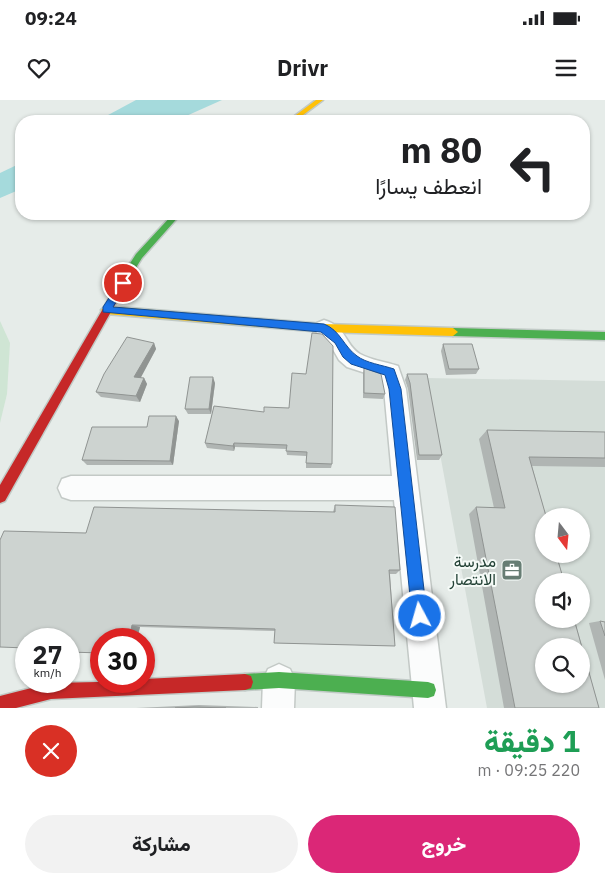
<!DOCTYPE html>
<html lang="ar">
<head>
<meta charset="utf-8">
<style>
	:root { --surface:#fff; --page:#f2f2f2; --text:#202124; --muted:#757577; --accent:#db2777 }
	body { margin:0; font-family:"IBM Plex Sans",Vazirmatn,sans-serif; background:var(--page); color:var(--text); direction:rtl; height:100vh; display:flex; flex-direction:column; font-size:19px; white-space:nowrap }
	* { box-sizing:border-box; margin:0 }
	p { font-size:16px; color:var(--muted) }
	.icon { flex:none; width:28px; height:28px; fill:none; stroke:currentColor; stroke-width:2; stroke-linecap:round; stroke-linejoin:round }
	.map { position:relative; height:608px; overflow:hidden; direction:ltr }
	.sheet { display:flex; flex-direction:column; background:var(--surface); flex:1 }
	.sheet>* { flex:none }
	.banner { position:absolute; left:15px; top:15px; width:575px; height:105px; border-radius:20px; box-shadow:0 1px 4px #0004; direction:rtl; background:#fff; color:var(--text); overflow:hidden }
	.needle { width:32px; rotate:164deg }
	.tools { position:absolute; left:535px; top:408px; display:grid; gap:10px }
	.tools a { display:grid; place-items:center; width:55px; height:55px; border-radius:50%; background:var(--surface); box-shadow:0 1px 4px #0004; font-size:25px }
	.speed { position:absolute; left:15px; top:528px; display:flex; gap:10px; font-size:25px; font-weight:700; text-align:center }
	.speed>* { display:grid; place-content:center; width:65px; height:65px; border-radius:50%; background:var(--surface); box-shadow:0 1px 4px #0004; line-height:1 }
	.speed small { font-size:12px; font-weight:400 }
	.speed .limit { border:8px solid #d22; background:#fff; color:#111 }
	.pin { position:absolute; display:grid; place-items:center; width:42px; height:42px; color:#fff; margin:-21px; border:2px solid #fff; border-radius:50%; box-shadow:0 1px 5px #0007 }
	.me { position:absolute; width:55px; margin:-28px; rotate:354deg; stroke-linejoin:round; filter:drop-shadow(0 0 4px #0008) }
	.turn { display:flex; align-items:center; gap:18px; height:105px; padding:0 25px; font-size:22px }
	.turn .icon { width:65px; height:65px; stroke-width:2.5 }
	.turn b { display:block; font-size:35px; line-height:42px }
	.round { display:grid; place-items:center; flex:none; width:52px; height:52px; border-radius:26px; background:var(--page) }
	.overview { display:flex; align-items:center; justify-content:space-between; height:85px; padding:0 25px }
	h1 { font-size:30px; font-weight:800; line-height:38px; color:#1e9e55 }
	.button { display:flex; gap:10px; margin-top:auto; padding:10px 25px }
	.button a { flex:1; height:58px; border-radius:30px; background:var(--accent); color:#fff; font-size:20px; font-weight:800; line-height:58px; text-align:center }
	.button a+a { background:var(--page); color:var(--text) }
	.status { display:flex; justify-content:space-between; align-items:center; height:35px; padding:0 25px; background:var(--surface); direction:ltr }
	.status svg { height:14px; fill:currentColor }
	header { display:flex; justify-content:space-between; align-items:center; height:65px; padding:0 25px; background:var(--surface); font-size:22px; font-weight:800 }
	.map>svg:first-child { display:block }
	.built { fill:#d4ddd8; fill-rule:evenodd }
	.green { fill:#cfe5d4 }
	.water { fill:#a5dadc }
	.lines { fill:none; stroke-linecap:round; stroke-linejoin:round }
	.street-casing { stroke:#c3c9c6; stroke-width:3 }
	.fast-casing { stroke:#c1cac6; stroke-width:3 }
	.slow-casing { stroke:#c1cac6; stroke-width:3 }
	.jam-casing { stroke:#c1cac6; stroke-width:3 }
	.street { fill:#fbfcfc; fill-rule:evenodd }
	.fast { fill:#4caf50; fill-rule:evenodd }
	.slow { fill:#ffc107; fill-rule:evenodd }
	.jam { fill:#c62828; fill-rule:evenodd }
	.wall { fill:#b0b5b3 }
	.shaded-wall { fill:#909492 }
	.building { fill:#cdd3d0; stroke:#909492; fill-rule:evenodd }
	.route { fill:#1a73e8; stroke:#114b97 }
	.labels { text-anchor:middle; stroke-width:4; stroke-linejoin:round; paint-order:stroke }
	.near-poi-label { font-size:16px; fill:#224135; stroke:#f5faf7; text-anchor:end }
</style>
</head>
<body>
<div class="status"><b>09:24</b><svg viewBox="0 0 49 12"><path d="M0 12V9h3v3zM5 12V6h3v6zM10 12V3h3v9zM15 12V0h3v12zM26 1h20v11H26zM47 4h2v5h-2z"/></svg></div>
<header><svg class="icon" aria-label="menu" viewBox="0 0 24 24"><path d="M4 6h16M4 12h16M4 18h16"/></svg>Drivr<svg class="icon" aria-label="heart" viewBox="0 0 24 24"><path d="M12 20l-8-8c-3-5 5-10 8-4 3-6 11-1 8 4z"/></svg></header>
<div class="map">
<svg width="605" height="608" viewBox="0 0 605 608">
	<rect width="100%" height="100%" fill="#e6ece9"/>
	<path class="built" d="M 426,278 L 605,281 L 605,608 L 487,608 ZM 544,416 L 581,416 L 581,454 L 544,454 ZM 544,481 L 581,481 L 581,519 L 544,519 ZM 544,546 L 581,546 L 581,584 L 544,584 Z"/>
	<polygon class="green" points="0,221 10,243 7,294 0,323"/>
	<g class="water">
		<polygon points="136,0 222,0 175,21 97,21"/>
		<polygon points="21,63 21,89 0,98 0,73"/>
	</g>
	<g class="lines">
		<g class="street-casing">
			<g id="street">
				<path d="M 324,220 C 347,227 345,245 360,254 C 371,260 386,262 398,266 L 406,289 L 446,608 L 414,608 L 394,400 L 71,400 L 62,397 L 58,388 L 62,379 L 71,376 L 392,376 L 384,289 L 381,278 L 347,267 L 339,260 L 331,246 L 317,233 L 314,228 L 317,223 Z"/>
				<polygon points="279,564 290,569 295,580 294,608 262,608 263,580 268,569"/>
			</g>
		</g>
		<g class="fast-casing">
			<g id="fast">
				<polygon points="173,114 181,114 142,158 124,187 118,187 116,185 136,154"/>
				<polygon points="453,228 605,232 605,240 453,236 448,232"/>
				<polygon points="279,572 428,582 434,584 436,590 434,596 428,598 279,588 245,590 239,588 237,582 239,576 245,574"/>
			</g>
		</g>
		<g class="slow-casing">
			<g id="slow">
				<polygon points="316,0 323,0 295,21 288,21"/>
				<polygon points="106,206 324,224 453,228 458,232 453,236 324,232 106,214 101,210"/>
			</g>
		</g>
		<g class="jam-casing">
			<g id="jam">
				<polygon points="121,182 126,185 5,401 0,403 0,385 118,183"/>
				<polygon points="245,574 251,576 253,582 251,588 245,590 51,599 16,608 0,608 0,596 51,583 144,581 144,579"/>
			</g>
		</g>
		<use href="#street" class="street"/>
		<use href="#fast" class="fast"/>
		<use href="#slow" class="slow"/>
		<use href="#jam" class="jam"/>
	</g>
	<g class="wall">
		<polygon points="154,243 156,249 140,278 144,278 147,284 140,302 101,297 96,292"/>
		<polygon points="443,244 479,269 476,274 446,275 441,251"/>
		<polygon points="364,268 385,294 383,299 363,298 363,274"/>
		<polygon points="407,274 442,355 439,360 417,360 408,289 405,280"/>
		<polygon points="215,283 211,314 188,314 185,309"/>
		<polygon points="214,306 332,364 331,368 306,368 306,356 287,355 286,349 235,347 234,351 207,348 205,343"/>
		<polygon points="179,321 173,365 87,365 82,360 147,327"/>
		<polygon points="487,330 605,332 605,367 532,366 599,608 504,608 469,414 476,407 494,408 479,339"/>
		<polygon points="335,405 400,470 396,474 390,474 395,546 276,543 274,543 275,531 140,527 137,539 101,539 86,433 333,412"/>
		<polygon points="600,521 605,522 605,580 589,523"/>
		<polygon points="199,605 258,607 258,608 136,608"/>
	</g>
	<g class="shaded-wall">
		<polygon points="154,243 156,249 138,283 134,277"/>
		<polygon points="213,277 215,283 211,314 209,309"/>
		<polygon points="144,278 147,284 140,302 136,296"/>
		<polygon points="176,316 179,321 173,365 170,361"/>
		<polygon points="234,343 235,347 234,351 233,346"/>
		<polygon points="132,525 140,527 137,539 129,539"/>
	</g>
	<g class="building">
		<polygon points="312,233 322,234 333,246 332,364 306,363 307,352 286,351 287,345 234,343 233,346 205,343 214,306 264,312 264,307 289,308 292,273 306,274"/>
		<polygon points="127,237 154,243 134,277 144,278 136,296 96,292 104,274"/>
		<polygon points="443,244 472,244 479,269 449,269"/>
		<polygon points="364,268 381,274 385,294 364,293"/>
		<polygon points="407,274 427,274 442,355 419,355 410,283"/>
		<polygon points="190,277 213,277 209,309 185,309"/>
		<polygon points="149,316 176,316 170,361 82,360 92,327 147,327"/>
		<path d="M 487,330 L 605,332 L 605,358 L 529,357 L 546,416 L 544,416 L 544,454 L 556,454 L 564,481 L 544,481 L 544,519 L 574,519 L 599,608 L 515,608 L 476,407 L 505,408 ZM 544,546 L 581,546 L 581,584 L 544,584 Z"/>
		<polygon points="335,405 395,407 400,470 389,470 395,546 274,543 275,529 132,525 129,539 101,539 101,553 69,552 69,539 26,539 26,548 0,547 0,440 4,431 86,433 94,407 335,412"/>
		<polygon points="600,521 605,522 605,536"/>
		<polygon points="194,607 226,608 175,608"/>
	</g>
	<path class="route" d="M 123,180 L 128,183 L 113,207 L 324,224 C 340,230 344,247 357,256 C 366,263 382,265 394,269 L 401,289 L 427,516 L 425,522 L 420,524 L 414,522 L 412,516 L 389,289 L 385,275 L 351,264 L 343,257 L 335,243 L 321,232 L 103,212 L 103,207 L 120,181 Z"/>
	<defs>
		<g id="office-square" transform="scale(1.125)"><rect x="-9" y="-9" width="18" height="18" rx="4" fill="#677d74" stroke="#f5faf7"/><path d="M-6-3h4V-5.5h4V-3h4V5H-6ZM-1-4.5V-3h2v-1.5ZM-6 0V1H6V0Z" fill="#fff"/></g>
	</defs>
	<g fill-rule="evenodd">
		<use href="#office-square" x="512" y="470"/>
	</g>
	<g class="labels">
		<g class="near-poi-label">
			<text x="496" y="467">مدرسة<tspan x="496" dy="18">الانتصار</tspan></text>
		</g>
	</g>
</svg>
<div class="tools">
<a><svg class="needle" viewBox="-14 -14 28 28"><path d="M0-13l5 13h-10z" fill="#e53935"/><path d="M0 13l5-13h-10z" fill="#757577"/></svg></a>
<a><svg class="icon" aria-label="sound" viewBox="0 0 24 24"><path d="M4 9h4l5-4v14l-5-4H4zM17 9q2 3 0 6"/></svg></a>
<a><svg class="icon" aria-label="search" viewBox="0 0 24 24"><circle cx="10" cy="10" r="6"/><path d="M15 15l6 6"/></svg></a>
</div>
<div class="speed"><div>27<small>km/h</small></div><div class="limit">30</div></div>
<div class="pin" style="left:123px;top:183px;background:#d93025"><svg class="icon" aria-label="arrive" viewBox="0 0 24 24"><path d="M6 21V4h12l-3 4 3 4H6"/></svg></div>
<svg class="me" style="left:420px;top:516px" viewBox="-20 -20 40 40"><circle r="17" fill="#1a73e8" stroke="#fff" stroke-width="3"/><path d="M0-11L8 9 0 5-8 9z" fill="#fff"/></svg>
<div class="banner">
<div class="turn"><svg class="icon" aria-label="left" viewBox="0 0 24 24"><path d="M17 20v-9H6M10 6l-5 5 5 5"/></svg><div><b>80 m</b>انعطف يسارًا</div></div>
</div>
</div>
<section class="sheet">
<div class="overview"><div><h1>1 دقيقة</h1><p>220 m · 09:25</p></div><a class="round" style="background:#d93025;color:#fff"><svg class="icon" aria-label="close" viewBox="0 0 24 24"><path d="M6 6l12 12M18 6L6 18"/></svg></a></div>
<div class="button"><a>خروج</a><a>مشاركة</a></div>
</section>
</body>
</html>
